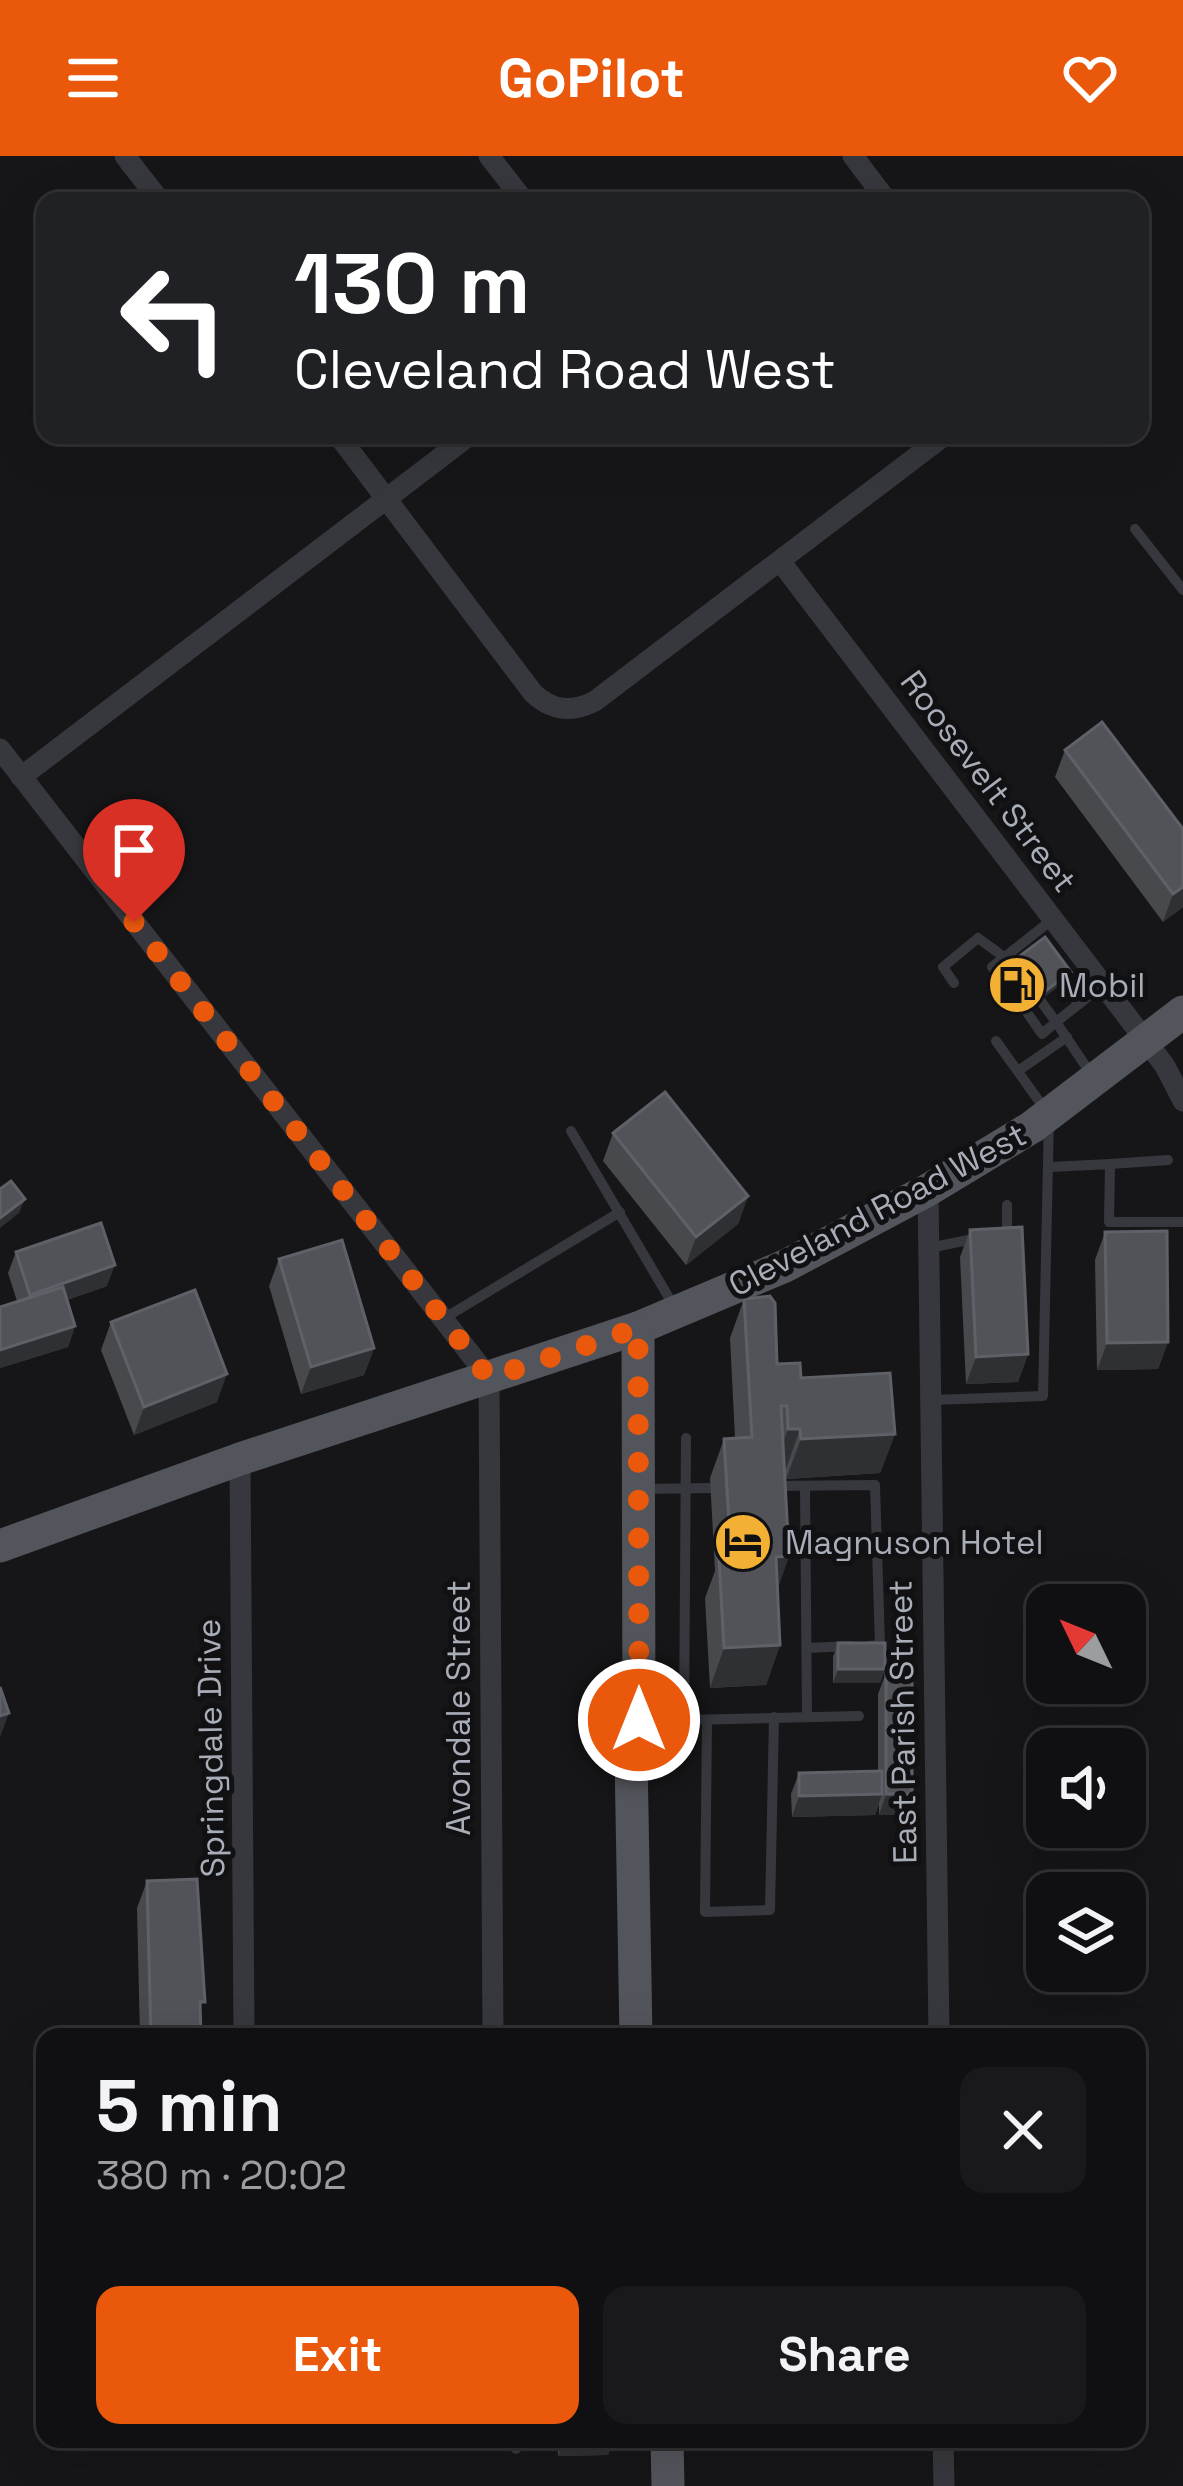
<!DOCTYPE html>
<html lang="en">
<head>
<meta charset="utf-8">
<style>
	:root { --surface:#101012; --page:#19191b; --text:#f1f3f6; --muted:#9c9d9f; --line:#303032; --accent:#ea580c }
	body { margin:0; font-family:"Space Grotesk",sans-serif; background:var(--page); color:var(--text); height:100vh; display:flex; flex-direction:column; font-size:45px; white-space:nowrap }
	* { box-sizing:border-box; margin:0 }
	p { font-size:39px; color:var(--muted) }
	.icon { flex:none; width:66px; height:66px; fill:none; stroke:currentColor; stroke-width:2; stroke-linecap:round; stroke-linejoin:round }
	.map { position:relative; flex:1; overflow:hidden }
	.side { position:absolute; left:36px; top:1872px; width:1110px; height:420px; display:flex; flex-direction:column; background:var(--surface); border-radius:24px; box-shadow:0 12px 48px #0002,0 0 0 3px var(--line) }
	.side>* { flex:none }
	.hud { position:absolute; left:36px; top:36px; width:1113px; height:252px; border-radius:24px; box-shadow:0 12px 48px #0002,0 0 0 3px var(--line); background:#202124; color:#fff; overflow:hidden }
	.needle { width:78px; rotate:313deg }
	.buttons { position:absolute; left:1026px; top:1428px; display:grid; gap:24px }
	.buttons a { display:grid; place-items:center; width:120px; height:120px; border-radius:24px; background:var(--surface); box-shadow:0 12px 48px #0002,0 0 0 3px var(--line); font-size:60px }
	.pin { position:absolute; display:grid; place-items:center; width:102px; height:102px; color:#fff; margin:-123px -51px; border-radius:50% 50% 50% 0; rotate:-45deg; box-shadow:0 0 12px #0007 }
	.pin .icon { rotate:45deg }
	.me { position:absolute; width:132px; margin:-66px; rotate:0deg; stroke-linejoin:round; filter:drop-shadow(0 0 9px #0008) }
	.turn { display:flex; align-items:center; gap:42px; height:252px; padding:0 60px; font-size:54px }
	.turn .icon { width:156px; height:156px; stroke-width:2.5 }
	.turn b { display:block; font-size:84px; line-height:102px }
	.round { display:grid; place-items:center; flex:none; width:126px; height:126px; border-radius:24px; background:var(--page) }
	.headline { display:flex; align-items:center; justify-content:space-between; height:204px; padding:0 60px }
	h1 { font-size:72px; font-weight:700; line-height:90px }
	.button { display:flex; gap:24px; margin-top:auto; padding:24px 60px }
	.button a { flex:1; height:138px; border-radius:24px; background:var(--accent); color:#fff; font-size:48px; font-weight:700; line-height:138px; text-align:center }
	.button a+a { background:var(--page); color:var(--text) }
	header { display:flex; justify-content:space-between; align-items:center; height:156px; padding:0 60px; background:var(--accent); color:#fff; font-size:54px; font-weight:700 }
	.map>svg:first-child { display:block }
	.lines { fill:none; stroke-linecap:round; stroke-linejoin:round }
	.service { stroke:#37383d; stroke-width:10 }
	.minor { stroke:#37383d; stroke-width:21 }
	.primary { stroke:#53555c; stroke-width:33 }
	.wall { fill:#47494d }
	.shaded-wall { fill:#2f3033 }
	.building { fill:#525359; stroke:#5f6168; stroke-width:3 }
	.route { stroke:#ea580c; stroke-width:21; stroke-dasharray:0 37.8 }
	.labels { text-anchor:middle; stroke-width:10; stroke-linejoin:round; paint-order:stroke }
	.street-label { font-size:33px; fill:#a8adb8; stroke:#111113 }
	.poi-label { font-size:33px; fill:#a8adb8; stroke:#111113; text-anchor:start }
</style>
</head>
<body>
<header><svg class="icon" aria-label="menu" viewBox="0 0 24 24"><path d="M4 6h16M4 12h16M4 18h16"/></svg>GoPilot<svg class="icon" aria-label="heart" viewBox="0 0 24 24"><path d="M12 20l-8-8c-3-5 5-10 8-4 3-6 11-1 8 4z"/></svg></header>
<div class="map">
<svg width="1183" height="2330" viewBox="0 0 1183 2330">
	<rect width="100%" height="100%" fill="#161618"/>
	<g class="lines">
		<g class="service">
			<polyline points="1135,373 1183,434"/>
			<polyline points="999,820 992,811 1053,763"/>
			<polyline points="954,827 943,811 978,782 1015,809"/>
			<polyline points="1062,827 1079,848"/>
			<polyline points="1026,855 1042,878 1056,866 1040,844"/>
			<polyline points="1018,915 1067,881"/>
			<polyline points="1093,921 1056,866 1103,829"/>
			<polyline points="571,975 675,1152"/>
			<polyline points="1110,1008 1168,1004"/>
			<polyline points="1050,1011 1110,1008 1109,1066 1183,1066"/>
			<polyline points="1002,1078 1007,1077 1007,1049"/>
			<polyline points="929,1092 978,1082"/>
			<polyline points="443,1163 620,1056"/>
			<polyline points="932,1244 1043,1240 1049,959 996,885"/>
			<polyline points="772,1330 875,1329 880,1489 869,1490"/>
			<polyline points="805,1330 807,1560"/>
			<polyline points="642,1333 710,1332"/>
			<polyline points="808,1492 850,1490"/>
			<polyline points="684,1563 686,1282"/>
			<polyline points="707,1564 705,1756 770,1754 774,1561"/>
			<polyline points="642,1565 859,1560"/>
			<polyline points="516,2283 516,2293"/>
		</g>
		<g class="minor">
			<polyline points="125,0 160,45"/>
			<polyline points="489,0 524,45"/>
			<polyline points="853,0 887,45"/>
			<path d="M 338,279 L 533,537 C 552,555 572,557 595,545 L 945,279"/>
			<polyline points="780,405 1165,910 1183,945"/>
			<polyline points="0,593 489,1222 493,1881"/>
			<polyline points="21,621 470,279"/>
			<polyline points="928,1034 939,1881"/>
			<polyline points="240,1303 244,1881"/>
			<polyline points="943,2283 944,2330"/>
		</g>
		<g class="primary">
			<polyline points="0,1390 240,1303 638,1172 785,1110 928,1034 1032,971 1183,856"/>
			<polyline points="636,1881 631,1600 639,1565 638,1172"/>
			<polyline points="667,2283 668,2330"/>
		</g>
	</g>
	<g class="wall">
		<polygon points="1065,594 1183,673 1183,751 1163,766 1055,621"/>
		<polygon points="997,817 1068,823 1020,859 994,824"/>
		<polygon points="613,977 748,1040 738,1068 686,1109 603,1005"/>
		<polygon points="970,1074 1028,1198 1018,1226 966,1228 960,1101"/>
		<polygon points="1105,1076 1168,1186 1158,1213 1097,1214 1095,1104"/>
		<polygon points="16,1096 107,1130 67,1144 75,1170 68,1191 0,1212 0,1151 17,1145 8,1117"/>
		<polygon points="279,1103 374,1192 364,1219 301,1238 269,1130"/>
		<polygon points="744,1143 777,1208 895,1278 880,1317 786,1323 784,1313 789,1400 777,1434 780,1489 766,1529 710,1532 705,1442 715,1415 710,1322 724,1283 735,1282 730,1182"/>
		<polygon points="111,1166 217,1246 134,1279 101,1194"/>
		<polygon points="838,1487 885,1513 880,1527 833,1527 833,1501"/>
		<polygon points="886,1517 912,1638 905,1659 879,1659 879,1648 875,1659 792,1661 791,1638 799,1617 878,1615 878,1538"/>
		<polygon points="147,1725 200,1860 201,1881 140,1881 137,1752"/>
		<polygon points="558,2283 614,2283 608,2299 558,2300"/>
	</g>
	<g class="shaded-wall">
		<polygon points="1183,731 1183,751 1163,766 1173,738"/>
		<polygon points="1071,816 1068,823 1020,859 1023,852"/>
		<polygon points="748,1040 738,1068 686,1109 696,1081"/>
		<polygon points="25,1043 19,1057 0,1072 0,1062"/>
		<polygon points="115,1109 107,1130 22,1160 30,1139"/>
		<polygon points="75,1170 68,1191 0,1212 0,1194"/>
		<polygon points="1168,1186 1158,1213 1097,1214 1107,1187"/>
		<polygon points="374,1192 364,1219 301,1238 311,1211"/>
		<polygon points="1028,1198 1018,1226 966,1228 976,1201"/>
		<polygon points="227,1218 217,1246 134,1279 144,1251"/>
		<polygon points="788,1273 800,1273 786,1313 774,1313"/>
		<polygon points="895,1278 880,1317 786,1323 801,1283"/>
		<polygon points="789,1400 775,1440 776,1401"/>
		<polygon points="780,1489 766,1529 710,1532 724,1492"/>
		<polygon points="838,1513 885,1513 880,1527 833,1527"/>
		<polygon points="9,1557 0,1581 0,1560"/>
		<polygon points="882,1638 875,1659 792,1661 799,1640"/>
		<polygon points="886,1638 912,1638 905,1659 879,1659"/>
		<polygon points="399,2283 464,2283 461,2290"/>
		<polygon points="565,2283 614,2283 608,2299 558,2300"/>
	</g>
	<g class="building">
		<polygon points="1102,566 1183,673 1183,731 1173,738 1065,594"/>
		<polygon points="1045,781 1071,816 1023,852 997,817"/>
		<polygon points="665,936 748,1040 696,1081 613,977"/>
		<polygon points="11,1025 25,1043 0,1062 0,1033"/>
		<polygon points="101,1067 115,1109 30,1139 16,1096"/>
		<polygon points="1022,1071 1028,1198 976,1201 970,1074"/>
		<polygon points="1167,1075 1168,1186 1107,1187 1105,1076"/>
		<polygon points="342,1084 374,1192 311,1211 279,1103"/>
		<polygon points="63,1131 75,1170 0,1194 0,1151"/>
		<polygon points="195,1134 227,1218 144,1251 111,1166"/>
		<polygon points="770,1140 775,1147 777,1208 800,1207 801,1222 890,1217 895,1278 801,1283 800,1273 788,1273 787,1250 781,1250 789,1400 776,1401 780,1489 724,1492 719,1403 731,1402 724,1283 752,1281 744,1143"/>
		<rect x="838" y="1487" width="47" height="26"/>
		<rect x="886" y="1517" width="26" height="121"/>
		<polygon points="0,1531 9,1557 0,1560"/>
		<polygon points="882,1615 882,1638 799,1640 799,1617"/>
		<polygon points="197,1723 205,1846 200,1846 201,1881 151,1881 147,1725"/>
	</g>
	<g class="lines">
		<polyline class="route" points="134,766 489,1222 638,1172 639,1564"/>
	</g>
	<defs>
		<g id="fuel-disc" transform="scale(3)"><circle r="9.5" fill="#f2b134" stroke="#111113"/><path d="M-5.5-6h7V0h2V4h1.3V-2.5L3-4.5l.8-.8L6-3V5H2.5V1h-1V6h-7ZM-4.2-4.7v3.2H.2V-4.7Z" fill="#111"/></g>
		<g id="hotel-disc" transform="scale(3)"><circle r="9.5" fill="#f2b134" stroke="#111113"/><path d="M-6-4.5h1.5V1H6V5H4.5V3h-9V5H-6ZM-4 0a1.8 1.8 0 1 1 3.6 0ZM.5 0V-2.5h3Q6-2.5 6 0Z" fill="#111"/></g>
	</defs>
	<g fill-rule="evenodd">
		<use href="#fuel-disc" x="1017" y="829"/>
		<use href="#hotel-disc" x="743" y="1386"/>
	</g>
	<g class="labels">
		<g class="street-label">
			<text transform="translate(989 625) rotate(53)" y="12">Roosevelt Street</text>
			<text transform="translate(877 1053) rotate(-28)" y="12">Cleveland Road West</text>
			<text transform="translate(458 1552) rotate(-90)" y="12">Avondale Street</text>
			<text transform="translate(902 1566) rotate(-91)" y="12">East Parish Street</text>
			<text transform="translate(210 1592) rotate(-91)" y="12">Springdale Drive</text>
		</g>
		<g class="poi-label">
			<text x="1059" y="841">Mobil</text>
			<text x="785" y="1398">Magnuson Hotel</text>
		</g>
	</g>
</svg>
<div class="buttons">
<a><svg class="needle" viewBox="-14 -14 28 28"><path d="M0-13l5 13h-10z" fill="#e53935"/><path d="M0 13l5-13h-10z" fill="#9c9d9f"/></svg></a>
<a><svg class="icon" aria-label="sound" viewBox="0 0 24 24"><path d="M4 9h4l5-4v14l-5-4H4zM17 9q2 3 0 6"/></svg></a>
<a><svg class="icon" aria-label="layers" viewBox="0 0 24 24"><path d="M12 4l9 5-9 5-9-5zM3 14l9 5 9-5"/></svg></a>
</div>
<div class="pin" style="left:134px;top:766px;background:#d93025"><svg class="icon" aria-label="arrive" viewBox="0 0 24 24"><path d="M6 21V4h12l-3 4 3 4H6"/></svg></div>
<svg class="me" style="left:639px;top:1564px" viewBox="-20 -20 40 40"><circle r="17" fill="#ea580c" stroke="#fff" stroke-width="3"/><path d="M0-11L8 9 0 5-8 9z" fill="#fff"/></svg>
<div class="hud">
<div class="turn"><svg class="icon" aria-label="left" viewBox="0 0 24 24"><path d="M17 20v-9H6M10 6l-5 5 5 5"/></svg><div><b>130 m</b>Cleveland Road West</div></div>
</div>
<section class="side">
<div class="headline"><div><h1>5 min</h1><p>380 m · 20:02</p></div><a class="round"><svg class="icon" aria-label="close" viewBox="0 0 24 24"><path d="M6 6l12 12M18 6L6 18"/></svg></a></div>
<div class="button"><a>Exit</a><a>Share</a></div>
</section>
</div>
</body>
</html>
